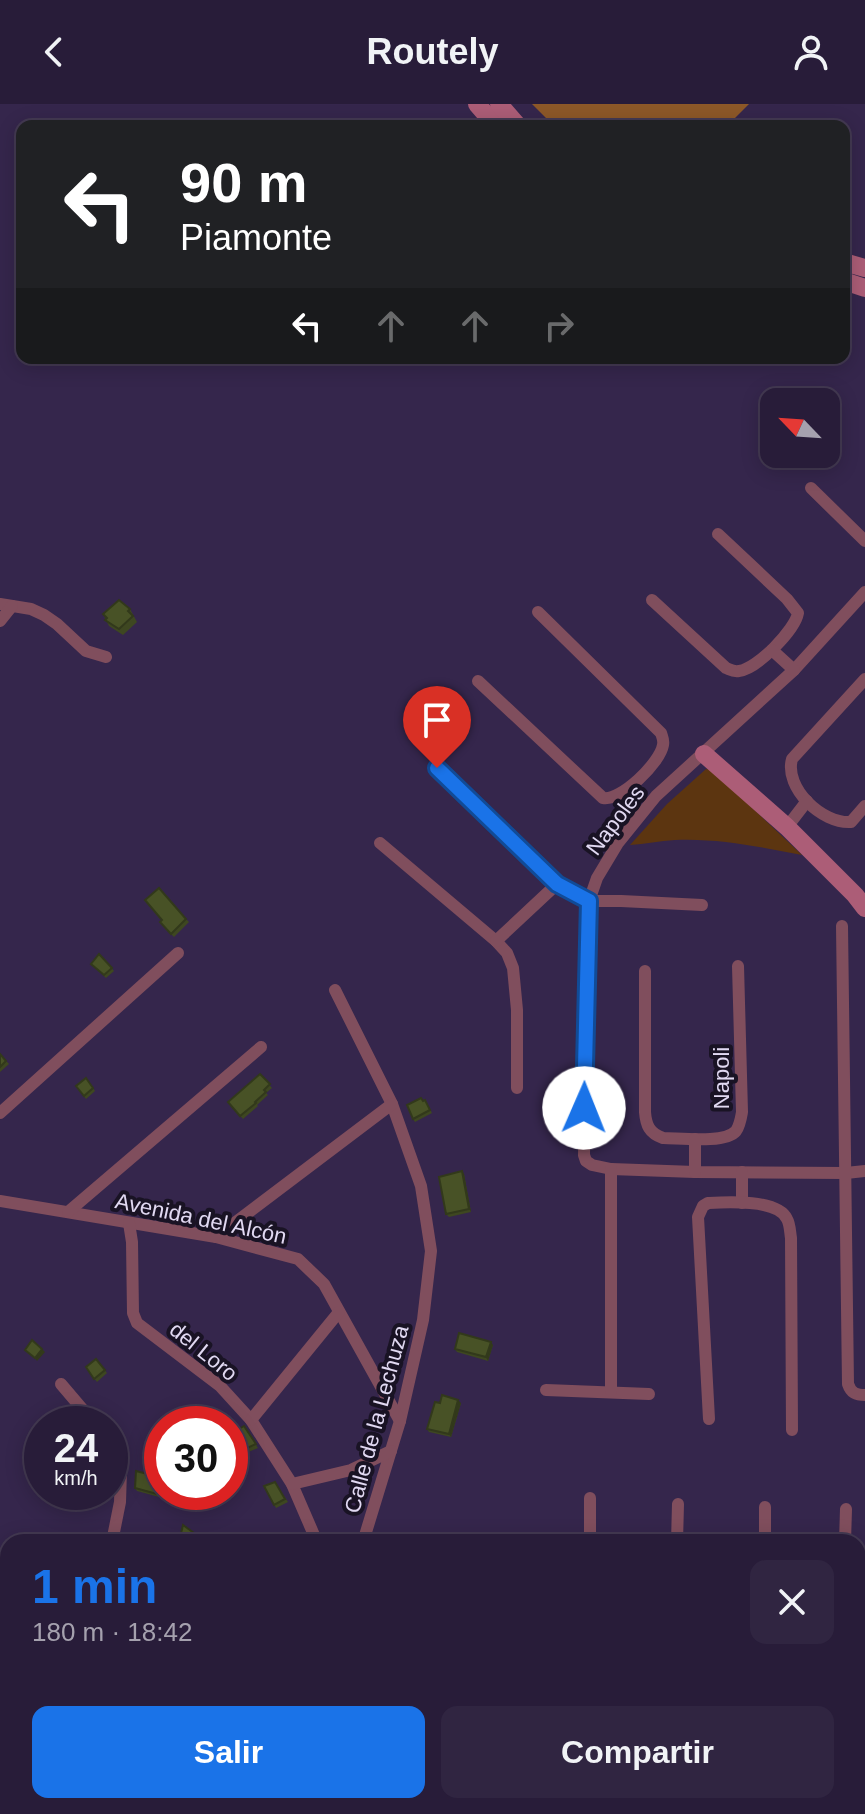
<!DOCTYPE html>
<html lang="es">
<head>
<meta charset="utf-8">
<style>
	:root { --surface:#281c39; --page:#302541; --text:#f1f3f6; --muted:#a5a1ae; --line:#443a53; --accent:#1a73e8 }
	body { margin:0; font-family:Arial,sans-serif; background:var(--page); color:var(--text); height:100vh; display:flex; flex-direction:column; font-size:30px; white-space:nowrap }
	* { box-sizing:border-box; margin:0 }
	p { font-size:26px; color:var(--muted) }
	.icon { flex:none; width:44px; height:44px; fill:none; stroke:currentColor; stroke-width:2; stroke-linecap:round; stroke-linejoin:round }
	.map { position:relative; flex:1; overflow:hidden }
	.drawer { position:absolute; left:0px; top:1430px; width:866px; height:280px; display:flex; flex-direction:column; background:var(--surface); border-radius:24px 24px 0 0; box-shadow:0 4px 20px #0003,0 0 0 2px var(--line) }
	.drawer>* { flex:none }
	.banner { position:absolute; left:16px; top:16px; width:834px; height:244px; border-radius:16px; box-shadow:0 4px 20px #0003,0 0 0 2px var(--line); background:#202124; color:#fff; overflow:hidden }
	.needle { width:52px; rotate:295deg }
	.controls { position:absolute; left:760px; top:284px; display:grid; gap:16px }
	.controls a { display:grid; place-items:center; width:80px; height:80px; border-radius:16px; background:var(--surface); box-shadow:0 4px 20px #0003,0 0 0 2px var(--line); font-size:40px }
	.speed { position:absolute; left:24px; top:1302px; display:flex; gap:16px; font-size:40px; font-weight:700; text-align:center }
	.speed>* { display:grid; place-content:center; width:104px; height:104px; border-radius:50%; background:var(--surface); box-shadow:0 4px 20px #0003,0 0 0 2px var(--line); line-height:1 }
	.speed small { font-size:20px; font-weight:400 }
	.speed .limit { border:12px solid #d22; background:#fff; color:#111 }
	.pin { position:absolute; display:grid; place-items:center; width:68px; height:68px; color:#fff; margin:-82px -34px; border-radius:50% 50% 50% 0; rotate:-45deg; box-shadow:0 0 8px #0007 }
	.pin .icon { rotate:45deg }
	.me { position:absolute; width:88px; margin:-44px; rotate:1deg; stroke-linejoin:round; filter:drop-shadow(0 0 6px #0008) }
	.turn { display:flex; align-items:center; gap:28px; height:168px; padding:0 32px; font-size:36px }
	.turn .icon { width:104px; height:104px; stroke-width:2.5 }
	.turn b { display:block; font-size:56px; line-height:68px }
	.lanes { display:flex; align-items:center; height:76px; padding:0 32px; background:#0003; justify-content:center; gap:40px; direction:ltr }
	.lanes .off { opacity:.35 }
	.round { display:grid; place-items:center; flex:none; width:84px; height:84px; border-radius:16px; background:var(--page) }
	.overview { display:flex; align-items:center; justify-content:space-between; height:136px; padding:0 32px }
	h1 { font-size:48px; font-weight:800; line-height:60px; color:var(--accent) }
	.primary-button { display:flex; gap:16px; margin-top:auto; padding:16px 32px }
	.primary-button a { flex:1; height:92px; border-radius:16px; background:var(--accent); color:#fff; font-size:32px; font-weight:800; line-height:92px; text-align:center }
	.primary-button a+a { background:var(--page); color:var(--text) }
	header { display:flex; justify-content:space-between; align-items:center; height:104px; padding:0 32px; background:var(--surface); font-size:36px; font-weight:800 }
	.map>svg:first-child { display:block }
	.green { fill:#5c3510 }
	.forest { fill:#8d5828 }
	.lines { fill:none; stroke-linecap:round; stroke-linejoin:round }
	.street { stroke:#804e5d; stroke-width:12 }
	.secondary { stroke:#ac5d77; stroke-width:18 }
	.wall { fill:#3e4721 }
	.shaded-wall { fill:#32391b }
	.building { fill:#485226; stroke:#32391b; stroke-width:2 }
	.route-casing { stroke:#114b97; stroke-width:20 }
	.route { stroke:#1a73e8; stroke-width:14 }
	.labels { text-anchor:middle; stroke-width:8; stroke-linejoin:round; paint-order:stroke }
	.street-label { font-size:22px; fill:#e1d9f2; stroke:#191324 }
</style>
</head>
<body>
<header><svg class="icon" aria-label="back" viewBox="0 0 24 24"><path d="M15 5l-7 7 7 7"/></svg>Routely<svg class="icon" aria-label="person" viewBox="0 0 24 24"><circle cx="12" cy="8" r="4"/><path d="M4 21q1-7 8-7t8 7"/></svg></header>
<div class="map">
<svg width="865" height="1710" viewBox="0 0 865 1710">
	<rect width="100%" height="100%" fill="#35264c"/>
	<path class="green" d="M 706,665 L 712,666 L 802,751 C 760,743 718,734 675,736 C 660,737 645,740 630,741 L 667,700 Z"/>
	<polygon class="forest" points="532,0 749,0 727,22 554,22"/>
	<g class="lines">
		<g class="street">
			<polyline points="811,384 865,437"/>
			<polyline points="865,488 794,566 656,692 618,739 597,774 589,797 584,1051 586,1057 592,1061 611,1065 695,1068 846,1069 865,1067"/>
			<path d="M 652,496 L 726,564 C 731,566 733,568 739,567 C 757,565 795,526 798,509 L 787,495 L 718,430"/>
			<polyline points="0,500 31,505 44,511 57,520 86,547 106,553"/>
			<polyline points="0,517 12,502"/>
			<polyline points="772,546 794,566"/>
			<path d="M 865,575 L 792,655 C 784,684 822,720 851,718 L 865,702"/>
			<path d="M 478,577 L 603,694 C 621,697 660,659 663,641 C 664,636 663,635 661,629 L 538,508"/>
			<polyline points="437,664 557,780 589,797 621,797 702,801"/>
			<polyline points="787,723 807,697"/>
			<polyline points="380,739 496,837 507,849 513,864 517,906 517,984"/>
			<path d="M 842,822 L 848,1280 C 851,1289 856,1291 865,1291"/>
			<polyline points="496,837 557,780"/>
			<path d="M 645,867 L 645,1008 C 646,1021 649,1029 663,1034 C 679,1034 725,1040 736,1027 C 740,1021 741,1014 742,1008 L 738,862"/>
			<polyline points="335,886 392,1000 421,1082 431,1147 423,1216 400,1317 363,1438"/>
			<polyline points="0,1009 178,849"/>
			<polyline points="695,1035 695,1068"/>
			<polyline points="742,1068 742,1099"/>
			<polyline points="0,1097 216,1133 298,1155 324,1180 400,1317"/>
			<polyline points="68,1108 261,943"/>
			<polyline points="129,1119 132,1138 133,1209 137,1219 220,1282 251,1316 292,1380 317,1438"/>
			<polyline points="216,1133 392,1000"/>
			<polyline points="61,1280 95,1320"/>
			<polyline points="546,1286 649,1290"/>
			<polyline points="611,1287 611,1065"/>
			<path d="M 709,1315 L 698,1113 L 703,1102 L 708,1099 C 727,1098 778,1095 787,1115 C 790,1120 790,1128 791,1134 L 792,1326"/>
			<polyline points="251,1316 339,1208"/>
			<polyline points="110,1342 121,1366 120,1398 112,1438"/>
			<polyline points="292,1380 351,1366 391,1347"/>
			<polyline points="590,1438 590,1394"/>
			<polyline points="677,1438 678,1400"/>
			<polyline points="765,1438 765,1403"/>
			<polyline points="845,1438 846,1405"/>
			<polyline points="0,1463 8,1462"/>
			<polyline points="279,1702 285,1710"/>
			<polyline points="293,1710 295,1702"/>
			<polyline points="760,1710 760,1702"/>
			<polyline points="838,1710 838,1702"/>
		</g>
		<g class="secondary">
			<polyline points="477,0 496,22"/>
			<polyline points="499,0 518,22"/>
			<polyline points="844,158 865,164"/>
			<polyline points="844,177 865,184"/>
			<polyline points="704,650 787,723 855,791 865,804"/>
			<polyline points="858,1607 865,1607"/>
		</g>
	</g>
	<g class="wall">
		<polygon points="130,505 137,518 123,531 109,522 103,510"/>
		<polygon points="186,815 189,818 174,833 162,821"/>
		<polygon points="99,850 114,867 106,874 91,860"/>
		<polygon points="0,950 9,960 0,968"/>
		<polygon points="260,970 272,984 266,989 268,991 257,1001 258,1002 243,1015 228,998"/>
		<polygon points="86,974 95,987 86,995 76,982"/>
		<polygon points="425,996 432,1009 415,1018 413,1015"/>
		<polygon points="462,1067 464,1070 471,1108 449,1113 446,1110"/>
		<polygon points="493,1241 488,1257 457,1248 455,1245"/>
		<polygon points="96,1255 107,1269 97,1278 86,1263"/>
		<polygon points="440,1299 461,1299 451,1333 429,1328 427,1325"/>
		<polygon points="244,1322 258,1344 230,1356 230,1330"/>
		<polygon points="159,1373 161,1376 159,1393 137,1387 135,1384"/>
		<polygon points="275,1378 288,1398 276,1404 264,1382"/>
	</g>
	<g class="shaded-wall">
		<polygon points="462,1067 464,1070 471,1108 469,1105"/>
		<polygon points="491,1238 493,1241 488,1257 486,1253"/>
		<polygon points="42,1245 45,1248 37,1257 35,1254"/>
		<polygon points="458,1296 461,1299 451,1333 449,1330"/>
		<polygon points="159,1373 161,1376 159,1393 157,1390"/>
		<polygon points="81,1702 85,1702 80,1710 78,1710"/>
	</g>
	<g class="building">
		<polygon points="119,496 130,505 128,507 133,512 119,525 105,516 107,514 103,510"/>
		<polygon points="159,784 186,815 171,830 160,818 162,816 145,796"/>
		<polygon points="99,850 112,864 104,871 91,860"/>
		<polygon points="0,950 6,957 0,963"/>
		<polygon points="260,970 270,980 264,986 266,988 255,998 256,999 240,1012 228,998"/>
		<polygon points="86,974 93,984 84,992 76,982"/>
		<polygon points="421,994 423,997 425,996 430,1006 413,1015 407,1001"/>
		<polygon points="462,1067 469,1105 446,1110 439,1073"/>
		<polygon points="459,1229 491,1238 486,1253 455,1245"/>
		<polygon points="32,1236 42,1245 35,1254 25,1246"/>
		<polygon points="96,1255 105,1266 94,1275 86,1263"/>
		<polygon points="442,1291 458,1296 449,1330 427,1325 435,1298 440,1299"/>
		<polygon points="244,1322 256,1340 230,1352 230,1330"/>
		<polygon points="42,1343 42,1370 40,1370 38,1344"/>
		<polygon points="136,1367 159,1373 157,1390 135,1384"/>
		<polygon points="275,1378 285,1395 274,1401 264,1382"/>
		<polygon points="183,1421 198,1432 197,1438 179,1438"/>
		<polygon points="66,1702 81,1702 77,1709"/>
	</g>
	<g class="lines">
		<g class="route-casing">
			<polyline id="route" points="437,664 557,780 589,797 584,1004"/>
		</g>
		<use href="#route" class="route"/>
	</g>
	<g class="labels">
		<g class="street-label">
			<text transform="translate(615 716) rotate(-53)" y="8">Napoles</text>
			<text transform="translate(721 974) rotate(-90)" y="8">Napoli</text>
			<text transform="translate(201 1114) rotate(12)" y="8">Avenida del Alcón</text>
			<text transform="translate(204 1247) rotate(39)" y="8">del Loro</text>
			<text transform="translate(376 1315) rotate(-75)" y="8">Calle de la Lechuza</text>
		</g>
	</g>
</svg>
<div class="controls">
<a><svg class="needle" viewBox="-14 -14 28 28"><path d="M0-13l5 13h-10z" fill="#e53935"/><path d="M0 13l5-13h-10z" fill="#a5a1ae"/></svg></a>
</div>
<div class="speed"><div>24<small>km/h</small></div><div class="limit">30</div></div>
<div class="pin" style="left:437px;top:664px;background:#d93025"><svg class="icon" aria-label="arrive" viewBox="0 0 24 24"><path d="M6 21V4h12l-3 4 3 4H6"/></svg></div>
<svg class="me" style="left:584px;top:1004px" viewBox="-20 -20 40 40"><circle r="19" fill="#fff"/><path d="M0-13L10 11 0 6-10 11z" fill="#1a73e8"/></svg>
<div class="banner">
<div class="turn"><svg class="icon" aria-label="left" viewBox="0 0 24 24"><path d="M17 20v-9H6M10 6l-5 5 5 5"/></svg><div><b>90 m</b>Piamonte</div></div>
<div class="lanes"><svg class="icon" aria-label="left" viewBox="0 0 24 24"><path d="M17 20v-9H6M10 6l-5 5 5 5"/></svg><svg class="icon off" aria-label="ahead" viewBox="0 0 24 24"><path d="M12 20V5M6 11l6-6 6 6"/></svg><svg class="icon off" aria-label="ahead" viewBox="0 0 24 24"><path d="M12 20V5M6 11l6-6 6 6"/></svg><svg class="icon off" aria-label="right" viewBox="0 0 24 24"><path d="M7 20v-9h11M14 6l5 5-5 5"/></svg></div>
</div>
<section class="drawer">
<div class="overview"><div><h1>1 min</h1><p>180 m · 18:42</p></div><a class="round"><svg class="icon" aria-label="close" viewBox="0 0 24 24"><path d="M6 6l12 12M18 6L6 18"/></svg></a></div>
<div class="primary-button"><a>Salir</a><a>Compartir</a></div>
</section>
</div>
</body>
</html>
